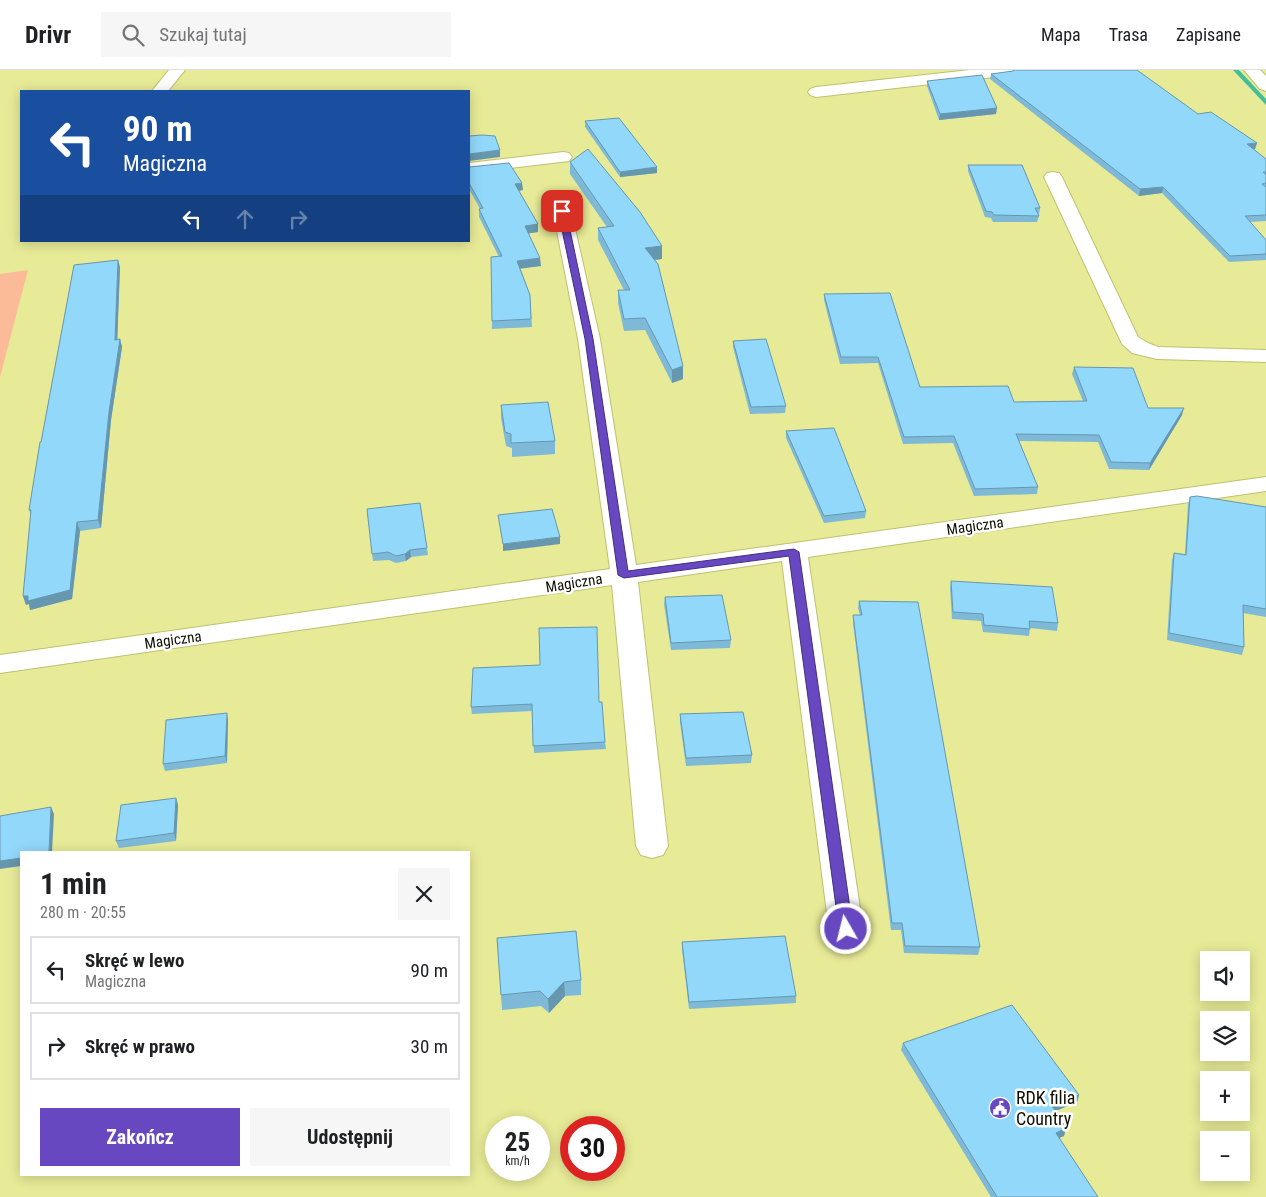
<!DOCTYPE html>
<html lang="pl">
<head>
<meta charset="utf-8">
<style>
	:root { --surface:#fff; --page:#f6f6f6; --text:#202124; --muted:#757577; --line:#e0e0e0; --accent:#6748c1 }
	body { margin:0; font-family:"Roboto Condensed",sans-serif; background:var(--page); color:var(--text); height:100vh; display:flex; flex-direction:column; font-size:19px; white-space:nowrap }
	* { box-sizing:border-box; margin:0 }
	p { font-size:16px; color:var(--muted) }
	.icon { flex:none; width:28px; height:28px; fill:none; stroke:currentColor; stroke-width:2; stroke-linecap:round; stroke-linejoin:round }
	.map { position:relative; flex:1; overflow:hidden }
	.sheet { position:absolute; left:20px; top:781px; width:450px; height:325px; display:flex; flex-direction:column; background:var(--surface); border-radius:0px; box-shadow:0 2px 12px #0003 }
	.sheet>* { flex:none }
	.top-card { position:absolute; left:20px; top:20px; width:450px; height:152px; border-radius:0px; box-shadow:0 2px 12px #0003; background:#1a4fa0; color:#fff; overflow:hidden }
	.fabs { position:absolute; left:1200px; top:881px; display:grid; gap:10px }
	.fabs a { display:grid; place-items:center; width:50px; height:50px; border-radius:0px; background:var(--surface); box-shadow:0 2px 12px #0003; font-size:25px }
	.speed { position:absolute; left:485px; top:1046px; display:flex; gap:10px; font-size:25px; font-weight:700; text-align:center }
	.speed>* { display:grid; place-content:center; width:65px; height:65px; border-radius:50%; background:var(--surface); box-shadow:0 2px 12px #0003; line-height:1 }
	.speed small { font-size:12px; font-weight:400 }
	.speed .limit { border:8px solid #d22; background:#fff; color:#111 }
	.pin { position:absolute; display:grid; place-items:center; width:42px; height:42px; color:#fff; margin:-21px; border-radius:10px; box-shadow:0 2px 8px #0006 }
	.me { position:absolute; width:55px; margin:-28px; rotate:352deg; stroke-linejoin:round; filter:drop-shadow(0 0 4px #0008) }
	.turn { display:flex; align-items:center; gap:18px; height:105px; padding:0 20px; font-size:22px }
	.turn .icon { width:65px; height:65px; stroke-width:2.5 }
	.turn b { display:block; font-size:35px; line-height:42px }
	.lanes { display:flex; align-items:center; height:48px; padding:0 20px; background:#0003; justify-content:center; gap:25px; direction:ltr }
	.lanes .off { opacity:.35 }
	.round { display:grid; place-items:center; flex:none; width:52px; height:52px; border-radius:0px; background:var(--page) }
	.headline { display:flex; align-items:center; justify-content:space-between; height:85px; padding:0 20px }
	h1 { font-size:30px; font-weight:700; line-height:38px }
	.primary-button { display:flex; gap:10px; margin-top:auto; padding:10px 20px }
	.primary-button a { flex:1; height:58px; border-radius:0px; background:var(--accent); color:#fff; font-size:20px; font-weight:700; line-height:58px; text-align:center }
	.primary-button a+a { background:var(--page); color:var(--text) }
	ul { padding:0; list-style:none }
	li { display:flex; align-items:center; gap:15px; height:68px; margin:0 10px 8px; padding:0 10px; border:2px solid var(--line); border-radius:0px }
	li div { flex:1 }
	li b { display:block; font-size:19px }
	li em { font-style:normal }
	header { display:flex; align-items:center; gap:30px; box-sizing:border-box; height:70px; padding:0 25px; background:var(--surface); border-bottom:1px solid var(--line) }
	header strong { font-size:24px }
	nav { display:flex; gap:28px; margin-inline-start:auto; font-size:18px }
	.search { width:350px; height:45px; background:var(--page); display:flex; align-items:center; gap:12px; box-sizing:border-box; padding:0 18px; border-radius:0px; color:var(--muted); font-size:19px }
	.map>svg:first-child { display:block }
	.green { fill:#fbbb98 }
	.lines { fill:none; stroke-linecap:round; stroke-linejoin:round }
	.stream { fill:#43be9b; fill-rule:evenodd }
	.street-casing { stroke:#bec16e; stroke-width:2 }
	.street { fill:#fff; fill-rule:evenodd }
	.wall { fill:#7ebad7 }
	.shaded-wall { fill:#6697af }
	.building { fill:#92d8fa; stroke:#6697af }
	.route { fill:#6748c1; stroke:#432f7d }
	.labels { text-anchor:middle; stroke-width:5; stroke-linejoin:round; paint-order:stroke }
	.street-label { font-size:15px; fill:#0e0e00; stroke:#fff }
	.near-poi-label { font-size:18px; fill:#0e0e00; stroke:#fff; text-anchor:start }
</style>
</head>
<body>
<header>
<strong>Drivr</strong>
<div class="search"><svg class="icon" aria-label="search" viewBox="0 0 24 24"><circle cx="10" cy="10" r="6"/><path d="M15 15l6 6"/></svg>Szukaj tutaj</div>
<nav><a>Mapa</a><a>Trasa</a><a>Zapisane</a></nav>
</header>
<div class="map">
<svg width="1266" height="1127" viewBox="0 0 1266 1127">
	<rect width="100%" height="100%" fill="#e7ea96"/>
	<polygon class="green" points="28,200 0,307 0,204"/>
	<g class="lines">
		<polygon class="stream" points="1233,0 1239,0 1266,29 1266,35"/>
		<g class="street-casing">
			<g id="street">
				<polygon points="169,0 185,0 168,21 152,21"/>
				<polygon points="970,0 1019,0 1016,3 1011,5 816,27 810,25 808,22 810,19 816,17"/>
				<polygon points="1244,0 1260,0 1266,6 1266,21 1260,19"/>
				<polygon points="563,82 569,83 572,87 569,91 469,103 469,93"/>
				<polygon points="1053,102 1059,103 1062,107 1138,267 1148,273 1158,277 1266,280 1266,292 1157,289 1132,283 1122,274 1044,107 1047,103"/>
				<polygon points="562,135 569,137 571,141 600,269 636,495 1266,407 1266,421 808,487 863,859 858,868 846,872 834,868 829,859 782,491 638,512 668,776 663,785 652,788 641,785 636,776 612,515 0,603 0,585 610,499 578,269 553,141 555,137"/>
			</g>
		</g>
		<use href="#street" class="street"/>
	</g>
	<g class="wall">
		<polygon points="1013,1 1198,44 1257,73 1255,79 1253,79 1266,89 1266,151 1250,152 1266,170 1266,190 1229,192 1162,123 1139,126 990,9 991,4"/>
		<polygon points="927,11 996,44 939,50 927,16"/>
		<polygon points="585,51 657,103 620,107 585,57"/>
		<polygon points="570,92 662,176 662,189 654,190 683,309 672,313 645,260 624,261 618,233 618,220 624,220 598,170 598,158 607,157 570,104"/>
		<polygon points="968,95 1040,138 1039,144 1038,144 1039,146 1037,152 993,152 991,148 985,147 968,101"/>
		<polygon points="469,97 523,120 519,121 538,154 538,162 528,163 541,196 520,198 530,225 532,257 492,259 492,251 499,187 479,147 479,139 480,139 469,119"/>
		<polygon points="120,197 117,270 120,269 122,277 111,350 101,458 80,461 72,529 30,540 29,534 26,535 23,526 31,445 29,440 41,372"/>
		<polygon points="824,224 920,317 1014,332 1083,331 1072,304 1074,297 1148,338 1182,345 1149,400 1109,399 1098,372 1019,371 1038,417 1037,424 974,426 953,373 903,374 878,293 840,294 824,230"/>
		<polygon points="733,271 786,336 785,343 750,344 733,277"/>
		<polygon points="501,335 555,371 555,384 512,387 512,378 506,376 501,348"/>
		<polygon points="786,361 866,441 865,448 824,453 786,368"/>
		<polygon points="1190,427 1266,437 1266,547 1243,543 1244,577 1242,585 1167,570 1172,490 1174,483 1185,484 1188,434"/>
		<polygon points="420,433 428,485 411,487 406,491 396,493 389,490 373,491 367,439"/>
		<polygon points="951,511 1058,553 1057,561 1030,558 1029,566 983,562 981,551 952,549 950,518"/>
		<polygon points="665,527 731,570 730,578 671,580 664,534"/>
		<polygon points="859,531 980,877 978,885 904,883 901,860 891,860 853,553 853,545 860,545 858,538"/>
		<polygon points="473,598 599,632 605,672 606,679 534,683 532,641 472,644 471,637"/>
		<polygon points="680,644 752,685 751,693 686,696 680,652"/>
		<polygon points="228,650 227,693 165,701 163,694"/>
		<polygon points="176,728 178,735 176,771 119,778 116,771"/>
		<polygon points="497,868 581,910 581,925 565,926 549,943 541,936 502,940"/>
		<polygon points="682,872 796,926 796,933 689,939 682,879"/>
		<polygon points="903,973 1079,1025 1077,1032 1055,1041 1066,1058 1064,1066 1059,1068 1098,1127 991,1127 901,980"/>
	</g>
	<g class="shaded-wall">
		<polygon points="997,38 996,44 939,50 940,44"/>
		<polygon points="1257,73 1255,79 1245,80 1247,74"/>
		<polygon points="500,80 500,87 469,91 469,84"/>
		<polygon points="657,97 657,103 620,107 620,102"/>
		<polygon points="522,113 523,120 515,121 515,114"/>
		<polygon points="1163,117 1162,123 1139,126 1140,119"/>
		<polygon points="538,154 538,162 525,164 525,156"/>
		<polygon points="662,176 662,189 645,191 645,178"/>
		<polygon points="540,188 541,196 518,199 517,191"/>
		<polygon points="118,190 120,197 117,278 115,270"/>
		<polygon points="120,269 122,277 111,350 101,458 98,450 109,342"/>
		<polygon points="683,296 683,309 672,313 672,300"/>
		<polygon points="1184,338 1182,345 1149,400 1150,393"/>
		<polygon points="77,452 80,461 72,529 30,540 29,534 26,535 23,526 28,526"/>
		<polygon points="560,467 560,474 503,481 503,474"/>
		<polygon points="410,480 411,487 406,491 405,484"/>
		<polygon points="227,643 228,650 227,693 225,686"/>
		<polygon points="176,728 178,735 176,771 174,763"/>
		<polygon points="51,737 54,744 52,782 49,782"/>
		<polygon points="21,788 21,796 0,799 0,791"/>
		<polygon points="564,912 565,926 549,943 548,929"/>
		<polygon points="1079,1025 1077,1032 1049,1044 1052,1036"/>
		<polygon points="1066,1058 1064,1066 1054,1070 1056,1063"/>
	</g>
	<g class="building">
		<polygon points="1014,0 1137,0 1198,44 1211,42 1257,73 1247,74 1266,89 1266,102 1263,102 1266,105 1266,113 1262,114 1266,117 1266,145 1245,146 1266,170 1266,184 1230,186 1163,117 1140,119 991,4 1013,1"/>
		<polygon points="982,5 997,38 940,44 927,11"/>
		<polygon points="619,48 657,97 620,102 585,51"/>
		<polygon points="482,65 495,66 500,80 469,84 469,66"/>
		<polygon points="588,79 640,142 662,176 645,178 658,194 683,296 672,300 645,248 624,249 618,220 630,220 598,158 614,156 570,92"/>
		<polygon points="509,93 522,113 515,114 538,154 525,156 540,188 517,191 530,225 531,249 492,251 491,187 502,186 479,139 483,138 469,113 469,97"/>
		<polygon points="968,95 1022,95 1040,138 1035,138 1039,146 994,145 992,142 986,141"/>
		<polygon points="118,190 115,270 120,269 109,342 98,450 77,452 70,520 28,531 28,526 23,526 31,440 29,440 40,372 41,372 74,195"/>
		<polygon points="890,223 920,317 1008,316 1014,332 1087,331 1074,297 1133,298 1148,338 1184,338 1150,393 1111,392 1099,365 1016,364 1038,417 975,419 954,366 904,367 878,287 841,287 824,224"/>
		<polygon points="766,269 786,336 751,337 733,271"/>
		<polygon points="548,332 555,371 511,373 511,364 505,362 501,335"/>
		<polygon points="834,358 866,441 824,446 786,361"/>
		<polygon points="1197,426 1266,437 1266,539 1243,535 1244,577 1169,563 1174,483 1186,485 1190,427"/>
		<polygon points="420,433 427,478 410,480 405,484 396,486 388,482 372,484 367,439"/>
		<polygon points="552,439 560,467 503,474 498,445"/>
		<polygon points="951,511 1052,517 1058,553 1029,551 1030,559 984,555 983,544 953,542"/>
		<polygon points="722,525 731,570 671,573 665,527"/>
		<polygon points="859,531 918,532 980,877 905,876 902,853 892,853 853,545 862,545"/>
		<polygon points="597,557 599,632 602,632 605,672 533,676 532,634 471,637 473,598 540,595 539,558"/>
		<polygon points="743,642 752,685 686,688 680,644"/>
		<polygon points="227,643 225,686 163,694 166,650"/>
		<polygon points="176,728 174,763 116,771 121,735"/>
		<polygon points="51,737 49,782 21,782 21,788 0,791 0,746"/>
		<polygon points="576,861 581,910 564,912 548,929 540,921 501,925 497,868"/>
		<polygon points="785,866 796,926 689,932 682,872"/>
		<polygon points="1012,935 1079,1025 1052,1036 1066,1058 1056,1063 1098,1127 997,1127 903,973"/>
	</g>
	<polygon class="route" points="562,138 566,141 593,269 628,501 794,479 799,482 853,859 851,863 846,864 841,863 839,859 789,486 624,508 618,505 585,269 558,141"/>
	<defs>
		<g id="civic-disc" transform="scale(1.125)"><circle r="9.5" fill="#6748c1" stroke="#fff"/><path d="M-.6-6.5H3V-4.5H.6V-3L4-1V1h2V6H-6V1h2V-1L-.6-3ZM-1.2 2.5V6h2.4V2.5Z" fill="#fff"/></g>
	</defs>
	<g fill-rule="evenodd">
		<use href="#civic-disc" x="1000" y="1038"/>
	</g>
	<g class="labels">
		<g class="street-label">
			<text transform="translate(975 456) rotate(-8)" y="5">Magiczna</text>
			<text transform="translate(574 513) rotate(-9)" y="5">Magiczna</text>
			<text transform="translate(173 570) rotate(-8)" y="5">Magiczna</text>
		</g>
		<g class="near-poi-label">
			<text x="1016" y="1034">RDK filia<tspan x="1016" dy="21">Country</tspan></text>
		</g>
	</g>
</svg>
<div class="fabs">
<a><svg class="icon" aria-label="sound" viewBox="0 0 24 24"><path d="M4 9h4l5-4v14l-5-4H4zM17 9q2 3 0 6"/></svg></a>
<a><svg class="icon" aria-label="layers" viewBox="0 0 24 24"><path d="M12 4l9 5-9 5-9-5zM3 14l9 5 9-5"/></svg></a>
<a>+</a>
<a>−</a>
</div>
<div class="speed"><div>25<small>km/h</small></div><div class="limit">30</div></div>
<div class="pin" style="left:562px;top:141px;background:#d93025"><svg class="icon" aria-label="arrive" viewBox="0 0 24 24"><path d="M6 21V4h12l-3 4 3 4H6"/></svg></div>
<svg class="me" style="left:846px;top:859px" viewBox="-20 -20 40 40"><circle r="17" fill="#6748c1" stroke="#fff" stroke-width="3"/><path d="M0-11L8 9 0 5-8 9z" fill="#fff"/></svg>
<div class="top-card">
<div class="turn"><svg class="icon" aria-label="left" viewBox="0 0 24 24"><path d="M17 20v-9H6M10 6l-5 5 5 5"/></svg><div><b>90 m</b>Magiczna</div></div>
<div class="lanes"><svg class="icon" aria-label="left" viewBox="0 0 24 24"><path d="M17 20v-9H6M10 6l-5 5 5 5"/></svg><svg class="icon off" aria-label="ahead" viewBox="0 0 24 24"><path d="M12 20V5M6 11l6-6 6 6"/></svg><svg class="icon off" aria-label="right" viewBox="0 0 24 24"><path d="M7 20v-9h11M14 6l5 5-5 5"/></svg></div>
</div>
<section class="sheet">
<div class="headline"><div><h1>1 min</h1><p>280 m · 20:55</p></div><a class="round"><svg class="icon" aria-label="close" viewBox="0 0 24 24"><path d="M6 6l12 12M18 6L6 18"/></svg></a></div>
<ul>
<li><svg class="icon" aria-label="left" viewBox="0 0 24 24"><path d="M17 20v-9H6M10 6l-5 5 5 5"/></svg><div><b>Skręć w lewo</b><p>Magiczna</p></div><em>90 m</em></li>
<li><svg class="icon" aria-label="right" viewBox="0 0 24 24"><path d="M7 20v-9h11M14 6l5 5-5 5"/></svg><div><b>Skręć w prawo</b></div><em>30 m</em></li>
</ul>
<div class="primary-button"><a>Zakończ</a><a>Udostępnij</a></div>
</section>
</div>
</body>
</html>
